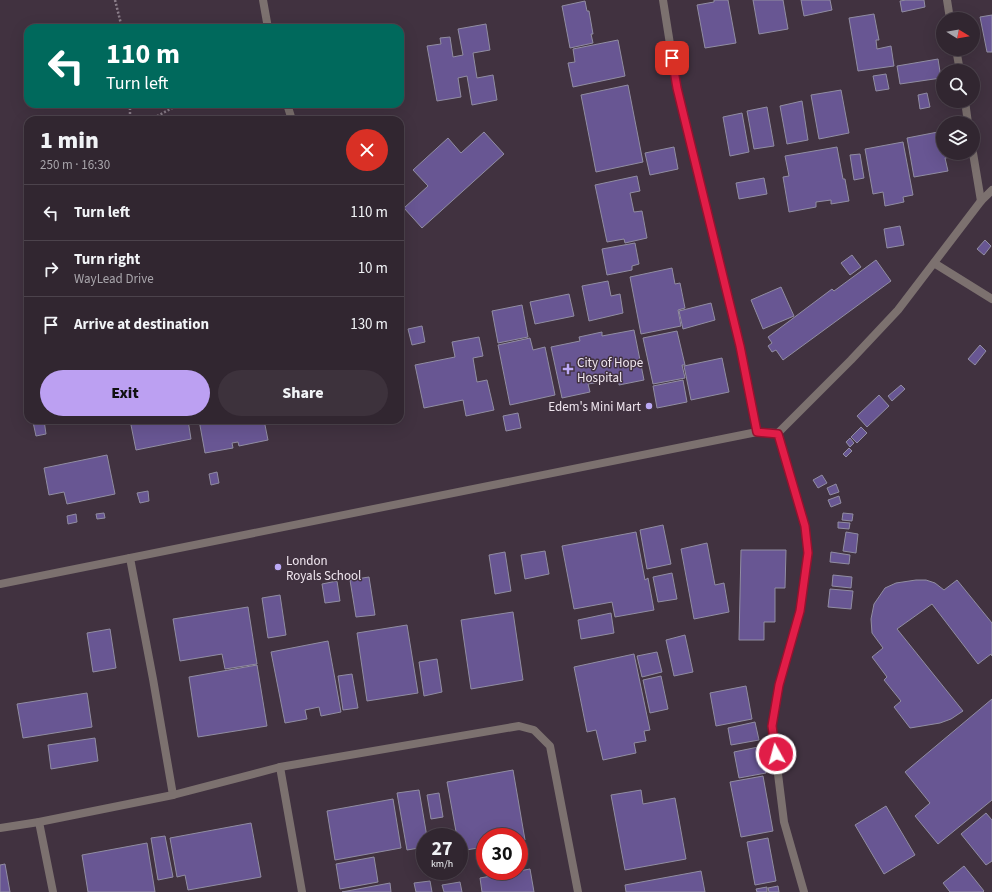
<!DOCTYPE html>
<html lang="en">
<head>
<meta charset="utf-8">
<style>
	:root { --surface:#312630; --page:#3d323c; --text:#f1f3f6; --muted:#a8a5ab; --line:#4c434c; --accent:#bca0f2 }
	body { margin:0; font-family:"Source Sans 3",sans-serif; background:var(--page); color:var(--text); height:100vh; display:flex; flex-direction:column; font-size:15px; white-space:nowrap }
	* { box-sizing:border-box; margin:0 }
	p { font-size:13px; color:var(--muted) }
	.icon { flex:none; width:22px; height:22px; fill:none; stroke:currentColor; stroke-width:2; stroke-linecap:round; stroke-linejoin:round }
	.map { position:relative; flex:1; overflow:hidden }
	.panel { position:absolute; left:24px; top:116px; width:380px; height:308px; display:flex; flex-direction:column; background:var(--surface); border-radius:12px; box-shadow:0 4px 16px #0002,0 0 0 1px var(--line) }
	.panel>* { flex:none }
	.banner { position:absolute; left:24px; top:24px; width:380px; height:84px; border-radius:12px; box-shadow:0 4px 16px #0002,0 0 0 1px var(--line); background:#00695c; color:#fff; overflow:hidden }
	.needle { width:26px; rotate:101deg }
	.buttons { position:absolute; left:936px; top:12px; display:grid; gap:8px }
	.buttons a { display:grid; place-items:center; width:44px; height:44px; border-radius:50%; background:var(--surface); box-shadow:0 4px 16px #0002,0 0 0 1px var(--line); font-size:20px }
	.speed { position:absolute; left:416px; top:828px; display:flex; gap:8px; font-size:20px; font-weight:700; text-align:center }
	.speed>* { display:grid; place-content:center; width:52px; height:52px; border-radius:50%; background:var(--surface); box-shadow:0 4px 16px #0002,0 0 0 1px var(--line); line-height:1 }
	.speed small { font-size:10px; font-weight:400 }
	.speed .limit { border:6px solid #d22; background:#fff; color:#111 }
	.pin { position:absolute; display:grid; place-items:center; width:34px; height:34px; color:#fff; margin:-17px; border-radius:8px; box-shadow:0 2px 6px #0006 }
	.me { position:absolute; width:44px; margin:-22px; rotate:353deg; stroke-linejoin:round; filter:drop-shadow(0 0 3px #0008) }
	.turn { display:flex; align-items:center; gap:14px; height:84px; padding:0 16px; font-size:18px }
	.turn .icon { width:52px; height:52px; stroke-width:2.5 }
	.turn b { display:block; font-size:28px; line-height:34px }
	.round { display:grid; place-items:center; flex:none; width:42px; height:42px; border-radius:21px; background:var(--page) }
	.summary { display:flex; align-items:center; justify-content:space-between; height:68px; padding:0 16px }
	h1 { font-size:24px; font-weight:800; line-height:30px }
	.action { display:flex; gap:8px; margin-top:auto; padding:8px 16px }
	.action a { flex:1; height:46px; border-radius:24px; background:var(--accent); color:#111; font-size:16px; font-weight:800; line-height:46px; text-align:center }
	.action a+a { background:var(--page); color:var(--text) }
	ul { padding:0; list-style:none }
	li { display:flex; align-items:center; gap:12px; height:56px; padding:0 16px; border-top:1px solid var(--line) }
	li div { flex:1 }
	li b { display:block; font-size:15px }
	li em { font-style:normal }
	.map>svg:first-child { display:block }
	.building { fill:#685693; stroke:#918da2 }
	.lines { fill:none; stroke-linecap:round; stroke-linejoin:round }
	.path { stroke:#8b7e8a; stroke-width:2.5; stroke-dasharray:2 2; stroke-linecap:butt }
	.minor { stroke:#7c716f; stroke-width:8 }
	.route-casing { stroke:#92132f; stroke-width:10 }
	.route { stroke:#e11d48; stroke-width:7 }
	.poi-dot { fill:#bcaaf6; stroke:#413240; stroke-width:1.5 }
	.labels { text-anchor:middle; stroke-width:3; stroke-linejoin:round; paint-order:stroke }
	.poi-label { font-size:13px; fill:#f1e7f0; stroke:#413240; text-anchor:start }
</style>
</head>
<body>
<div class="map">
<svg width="992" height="892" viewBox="0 0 992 892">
	<rect width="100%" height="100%" fill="#413240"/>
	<g class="building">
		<polygon points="714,0 728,0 736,43 705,48 697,5 714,2"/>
		<polygon points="753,0 783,0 788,29 759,34"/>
		<polygon points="801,0 830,0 832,10 804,16"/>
		<polygon points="906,0 924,0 925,7 902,12 900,1"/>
		<polygon points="585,1 587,11 589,11 593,34 591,34 593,43 570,48 562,6"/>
		<polygon points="874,14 879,40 876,40 877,49 891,46 894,66 858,71 849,18"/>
		<polygon points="992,15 992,52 987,52 980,17"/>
		<polygon points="486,24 490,50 473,53 477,78 493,75 497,100 472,105 467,76 458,78 461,97 437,101 427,46 441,44 440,38 450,37 453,57 463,55 458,29"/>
		<polygon points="618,40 625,76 573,87 568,63 575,62 573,49"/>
		<polygon points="938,59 941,78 900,84 897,66"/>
		<polygon points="886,74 889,89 876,91 873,76"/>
		<polygon points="628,85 643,162 596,172 581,95"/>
		<polygon points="841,90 849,133 819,139 811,95"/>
		<polygon points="927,93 930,107 920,109 918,95"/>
		<polygon points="802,101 808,140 787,144 780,106"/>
		<polygon points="767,107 774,146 754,149 747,111"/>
		<polygon points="742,113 749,152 730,156 723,117"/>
		<polygon points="943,131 943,153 951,153 952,157 945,158 948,171 914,177 907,138"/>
		<polygon points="484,132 504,154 422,228 404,208 428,186 413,170 448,138 461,153"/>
		<polygon points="903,142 913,195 903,197 904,202 885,206 883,192 873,194 865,149"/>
		<polygon points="674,147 678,169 650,175 645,153"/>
		<polygon points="837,147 843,179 845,179 849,201 831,204 831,200 816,202 816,207 789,212 783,177 789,176 785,156"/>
		<polygon points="860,154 864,178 854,180 850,155"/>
		<polygon points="637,176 640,191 630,193 634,212 642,211 647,238 625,243 624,239 607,242 595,185"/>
		<polygon points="764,178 767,194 739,199 736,183"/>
		<polygon points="900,226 904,245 887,248 884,229"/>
		<polygon points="985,240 991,246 984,255 977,249"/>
		<polygon points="635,243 639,264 632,266 632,270 607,275 602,249"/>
		<polygon points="852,255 861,267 850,275 841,263"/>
		<polygon points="876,260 891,281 783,360 776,350 772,352 768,346 772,343 768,337 832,289 834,291"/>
		<polygon points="672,268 675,284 680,283 685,308 678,310 681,326 641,334 630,277"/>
		<polygon points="608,281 611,296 620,294 623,313 589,321 582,286"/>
		<polygon points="781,287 794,316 763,329 751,300"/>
		<polygon points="569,294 574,316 535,324 530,302"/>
		<polygon points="711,303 715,320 683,329 679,311"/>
		<polygon points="522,305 528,337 498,343 492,311"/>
		<polygon points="422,326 425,342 412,345 408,329"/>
		<polygon points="634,330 644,380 619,385 618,376 605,378 606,381 588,384 590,392 562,398 551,347 580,341 579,337 602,332 602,336"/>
		<polygon points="677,331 685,365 682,365 685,378 653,384 643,338"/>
		<polygon points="479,337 483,356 473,358 477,382 487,380 494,410 466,416 463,400 424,408 415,365 455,357 452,342"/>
		<polygon points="530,338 533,350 545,347 555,395 510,405 498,345"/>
		<polygon points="980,345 986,351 975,365 968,359"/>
		<polygon points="722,358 729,392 691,400 684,366"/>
		<polygon points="683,380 687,402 657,408 653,386"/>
		<polygon points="901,385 905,389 892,401 888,396"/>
		<polygon points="879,395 889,406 867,427 857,416"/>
		<polygon points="518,413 521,428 506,431 503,416"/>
		<polygon points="44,420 46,434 36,436 33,422"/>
		<polygon points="130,420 188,420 191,439 136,450"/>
		<polygon points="199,420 264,420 268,440 239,446 238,442 232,443 233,448 205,453"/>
		<polygon points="861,427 867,433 857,443 851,437"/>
		<polygon points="850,438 854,443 850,447 846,442"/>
		<polygon points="849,448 852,451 846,457 843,454"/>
		<polygon points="107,455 115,494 67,504 64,492 49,495 44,468"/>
		<polygon points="217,472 219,483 211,485 209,474"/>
		<polygon points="822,475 827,483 818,488 813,480"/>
		<polygon points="836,484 839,492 830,495 827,488"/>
		<polygon points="148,491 149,501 140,503 137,493"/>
		<polygon points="839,496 841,503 831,507 828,500"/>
		<polygon points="104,513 105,518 97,519 96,514"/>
		<polygon points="843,513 853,514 852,521 842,520"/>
		<polygon points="76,514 77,522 68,524 67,516"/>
		<polygon points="838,522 850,523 849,529 838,528"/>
		<polygon points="663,525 671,564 647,569 640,530"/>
		<polygon points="636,532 645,580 648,578 654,610 615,617 612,602 574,609 562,546"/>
		<polygon points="846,532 858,534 856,553 843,551"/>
		<polygon points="707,543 715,585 724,583 729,612 694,619 681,549"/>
		<polygon points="741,550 786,550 785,588 775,588 775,622 764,622 764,640 739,640"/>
		<polygon points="545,551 549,574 525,579 521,555"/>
		<polygon points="505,552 511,591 495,594 489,555"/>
		<polygon points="831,552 850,555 849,564 830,562"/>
		<polygon points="672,573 677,599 658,602 653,577"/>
		<polygon points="833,575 852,577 851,588 832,586"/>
		<polygon points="369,577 375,615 356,617 350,580"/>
		<polygon points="916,580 926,580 935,583 944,590 957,580 992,623 992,656 991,654 978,664 932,604 897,629 963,711 951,719 940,723 910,728 894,707 901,701 884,680 887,677 872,657 883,648 872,633 871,619 874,604 885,588 896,583"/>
		<polygon points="337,581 340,601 325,603 322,584"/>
		<polygon points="830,589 853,591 851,609 828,607"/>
		<polygon points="280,595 286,635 268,638 262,598"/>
		<polygon points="248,607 257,664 225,669 222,654 180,661 173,619"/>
		<polygon points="513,612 523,680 471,689 461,620"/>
		<polygon points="611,613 614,633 581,639 578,620"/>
		<polygon points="407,625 418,693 367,701 357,633"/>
		<polygon points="110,629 116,668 93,672 87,633"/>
		<polygon points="685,635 693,672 674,676 666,640"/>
		<polygon points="328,641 341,712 321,716 319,707 305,710 307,719 285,723 271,652"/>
		<polygon points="657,652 662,672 642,677 637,656"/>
		<polygon points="634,654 650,730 644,731 646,741 634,743 636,753 603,760 596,730 587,732 574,667"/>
		<polygon points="437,659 442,692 424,696 419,662"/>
		<polygon points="257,665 267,726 198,737 189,677"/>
		<polygon points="352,674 358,708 343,710 338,676"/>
		<polygon points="661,676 668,709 650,713 643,680"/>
		<polygon points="746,686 752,719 716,726 710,693"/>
		<polygon points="87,693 92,727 23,738 17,704"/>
		<polygon points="992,699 992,800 938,844 915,816 930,803 905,772"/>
		<polygon points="755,722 759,740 731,745 728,728"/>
		<polygon points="95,738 98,761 51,769 48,745"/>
		<polygon points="768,745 771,759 763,760 766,773 739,778 734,752"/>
		<polygon points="513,770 525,840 519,841 519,837 485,837 485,847 459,851 459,837 457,837 447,782"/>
		<polygon points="763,776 773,831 741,837 730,782"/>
		<polygon points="419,790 427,837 425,837 425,847 407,850 397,793"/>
		<polygon points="641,790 643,804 675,798 686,859 625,870 611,795"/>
		<polygon points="439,793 443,817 431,819 427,795"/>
		<polygon points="393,799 401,848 335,860 327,811"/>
		<polygon points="886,806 915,855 884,874 855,825"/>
		<polygon points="986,813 992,820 992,861 986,865 961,834"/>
		<polygon points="251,823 261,877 188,890 185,875 177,877 170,838"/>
		<polygon points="165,836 173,877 158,880 151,838"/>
		<polygon points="768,838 776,881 755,885 747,842"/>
		<polygon points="147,843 155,892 88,892 82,855"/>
		<polygon points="374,857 378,882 340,889 336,864"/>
		<polygon points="5,864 10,892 0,892 0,865"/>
		<polygon points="964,866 984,891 983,892 950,892 943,883"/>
		<polygon points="530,869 534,892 482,892 480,878"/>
		<polygon points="701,871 705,892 626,892 625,885"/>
		<polygon points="430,881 432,892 416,892 414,883"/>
		<polygon points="460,882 462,892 444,892 442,885"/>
		<polygon points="390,883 391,892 342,892"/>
		<polygon points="778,886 779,892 769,892 768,888"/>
		<polygon points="767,887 767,892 757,892 756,889"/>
	</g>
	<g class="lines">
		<g class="path">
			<polyline points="115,0 122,28"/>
			<polyline points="130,104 130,120"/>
			<polyline points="150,120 176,106 183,104"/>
		</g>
		<g class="minor">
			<polyline points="263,0 268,28"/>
			<polyline points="663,0 677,88 740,346 757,432"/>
			<polyline points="947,0 950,19"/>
			<polyline points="956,49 960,71"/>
			<polyline points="965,101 968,123"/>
			<polyline points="287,104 292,120"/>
			<polyline points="973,153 981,201"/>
			<polyline points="934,263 992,299"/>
			<polyline points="778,433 805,526 808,553 800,611 779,685 772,726 784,822 804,892"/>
			<polyline points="130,558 153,679 173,795"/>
			<polyline points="0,584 757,432 778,433 851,360 898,310 981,201 992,190"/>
			<polyline points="280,767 302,892"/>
			<polyline points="39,822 53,892"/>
			<polyline points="0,828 39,822 173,795 280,767 519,726 534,730 550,746 578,892"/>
		</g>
	</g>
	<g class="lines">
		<g class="route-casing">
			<polyline id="route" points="672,58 677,88 740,346 757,432 778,434 805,526 808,553 800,611 779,685 772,726 776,754"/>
		</g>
		<use href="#route" class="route"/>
	</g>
	<g class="poi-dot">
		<path d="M566 363h4v4h4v4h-4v4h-4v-4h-4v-4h4z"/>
		<circle cx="649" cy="406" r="4"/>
		<circle cx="278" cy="567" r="4"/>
	</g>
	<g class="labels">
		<g class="poi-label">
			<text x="577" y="367">City of Hope<tspan x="577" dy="15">Hospital</tspan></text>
			<text x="641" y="411" text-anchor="end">Edem's Mini Mart</text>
			<text x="286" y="565">London<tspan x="286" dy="15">Royals School</tspan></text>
		</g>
	</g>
</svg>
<div class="buttons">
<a><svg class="needle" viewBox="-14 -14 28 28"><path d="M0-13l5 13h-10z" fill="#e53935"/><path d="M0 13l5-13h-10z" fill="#a8a5ab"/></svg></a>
<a><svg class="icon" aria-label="search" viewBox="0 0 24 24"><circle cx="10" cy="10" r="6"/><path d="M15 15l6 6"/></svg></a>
<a><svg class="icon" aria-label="layers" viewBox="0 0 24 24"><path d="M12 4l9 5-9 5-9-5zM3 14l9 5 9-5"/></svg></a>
</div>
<div class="speed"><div>27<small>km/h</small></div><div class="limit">30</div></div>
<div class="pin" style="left:672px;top:58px;background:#d93025"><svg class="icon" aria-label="arrive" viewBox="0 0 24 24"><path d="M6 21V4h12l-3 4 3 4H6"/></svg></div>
<svg class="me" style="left:776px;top:754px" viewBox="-20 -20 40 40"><circle r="17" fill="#e11d48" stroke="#fff" stroke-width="3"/><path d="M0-11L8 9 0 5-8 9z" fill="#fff"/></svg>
<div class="banner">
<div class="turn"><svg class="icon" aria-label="left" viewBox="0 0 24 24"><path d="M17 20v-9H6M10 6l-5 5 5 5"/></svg><div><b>110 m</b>Turn left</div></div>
</div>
<section class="panel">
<div class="summary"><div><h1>1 min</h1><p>250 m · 16:30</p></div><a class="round" style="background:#d93025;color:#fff"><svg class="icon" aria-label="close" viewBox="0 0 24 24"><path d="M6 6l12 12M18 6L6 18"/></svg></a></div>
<ul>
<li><svg class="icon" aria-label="left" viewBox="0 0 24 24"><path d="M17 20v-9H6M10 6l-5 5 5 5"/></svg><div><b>Turn left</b></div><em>110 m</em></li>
<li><svg class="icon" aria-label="right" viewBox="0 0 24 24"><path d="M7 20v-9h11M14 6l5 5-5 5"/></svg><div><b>Turn right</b><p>WayLead Drive</p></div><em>10 m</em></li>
<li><svg class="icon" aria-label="arrive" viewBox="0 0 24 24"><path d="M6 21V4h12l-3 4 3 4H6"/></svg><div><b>Arrive at destination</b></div><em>130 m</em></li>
</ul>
<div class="action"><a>Exit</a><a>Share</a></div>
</section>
</div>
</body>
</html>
